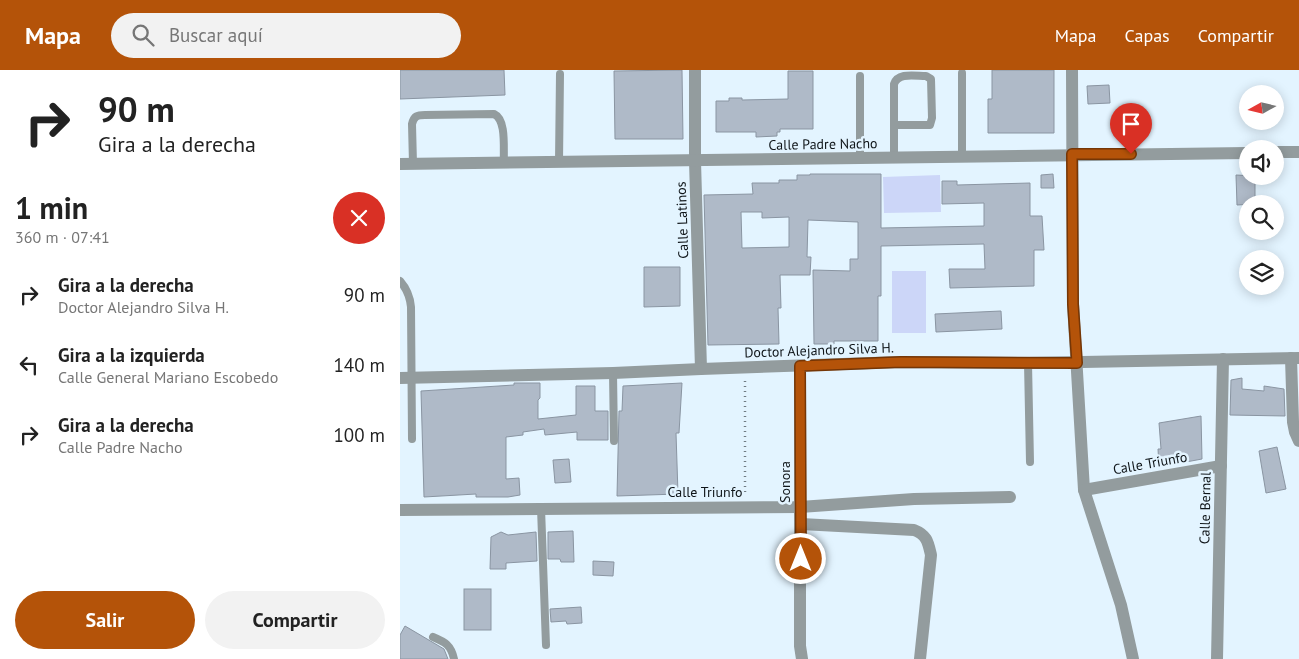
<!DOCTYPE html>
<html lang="es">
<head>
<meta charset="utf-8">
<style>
	:root { --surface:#fff; --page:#f2f2f2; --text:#222; --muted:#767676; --accent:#b45309 }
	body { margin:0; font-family:"PT Sans",sans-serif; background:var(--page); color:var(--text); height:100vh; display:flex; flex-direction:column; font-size:19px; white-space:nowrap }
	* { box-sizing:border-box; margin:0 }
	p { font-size:16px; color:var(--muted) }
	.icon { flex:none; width:28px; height:28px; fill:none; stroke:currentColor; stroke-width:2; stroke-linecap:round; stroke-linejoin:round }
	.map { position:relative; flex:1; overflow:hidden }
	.side { display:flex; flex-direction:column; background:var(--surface); width:400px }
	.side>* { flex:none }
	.banner { background:#fff; color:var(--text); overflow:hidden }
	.needle { width:32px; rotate:262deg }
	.controls { position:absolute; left:839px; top:15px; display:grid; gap:10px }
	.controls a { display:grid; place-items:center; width:45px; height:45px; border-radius:50%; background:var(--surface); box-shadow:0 2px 12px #0003; font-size:25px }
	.pin { position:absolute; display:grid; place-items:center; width:42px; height:42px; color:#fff; margin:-51px -21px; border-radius:50% 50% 50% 0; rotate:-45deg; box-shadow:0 0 5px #0007 }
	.pin .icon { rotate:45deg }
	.me { position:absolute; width:55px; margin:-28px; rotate:0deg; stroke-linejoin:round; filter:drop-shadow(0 0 4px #0008) }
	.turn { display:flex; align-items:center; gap:18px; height:105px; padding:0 15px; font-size:22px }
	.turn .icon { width:65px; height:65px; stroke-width:2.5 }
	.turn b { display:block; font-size:35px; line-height:42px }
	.round { display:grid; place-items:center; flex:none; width:52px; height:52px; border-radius:26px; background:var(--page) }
	.summary { display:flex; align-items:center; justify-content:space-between; height:85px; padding:0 15px }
	h1 { font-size:30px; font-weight:700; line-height:38px }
	.action { display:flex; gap:10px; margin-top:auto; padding:10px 15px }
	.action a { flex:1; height:58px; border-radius:30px; background:var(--accent); color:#fff; font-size:20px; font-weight:700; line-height:58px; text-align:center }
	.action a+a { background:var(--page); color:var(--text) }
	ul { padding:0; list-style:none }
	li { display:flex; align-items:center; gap:15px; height:70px; padding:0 15px }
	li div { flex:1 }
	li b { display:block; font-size:19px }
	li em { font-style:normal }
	header { display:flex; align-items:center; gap:30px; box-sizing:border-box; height:70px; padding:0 25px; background:var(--accent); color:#fff }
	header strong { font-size:24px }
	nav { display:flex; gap:28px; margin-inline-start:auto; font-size:18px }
	.search { width:350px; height:45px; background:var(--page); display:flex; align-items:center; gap:12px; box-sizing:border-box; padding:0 18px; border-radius:28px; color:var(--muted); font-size:19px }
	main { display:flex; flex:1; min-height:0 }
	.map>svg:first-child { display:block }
	.green { fill:#ccd6f8 }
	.building { fill:#afbac8; stroke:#8a95a2; fill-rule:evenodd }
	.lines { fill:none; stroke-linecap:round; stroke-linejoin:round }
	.path { stroke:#707b82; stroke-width:2.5; stroke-dasharray:1 4; stroke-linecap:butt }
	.lane { stroke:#939c9e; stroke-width:8 }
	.street { stroke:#939c9e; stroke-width:12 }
	.route-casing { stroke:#753606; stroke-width:12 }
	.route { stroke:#b45309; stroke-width:9 }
	.labels { text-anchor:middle; stroke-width:5; stroke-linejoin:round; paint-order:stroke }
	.street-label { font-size:14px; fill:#0f1519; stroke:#e3f4ff }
</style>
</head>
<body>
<header>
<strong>Mapa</strong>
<div class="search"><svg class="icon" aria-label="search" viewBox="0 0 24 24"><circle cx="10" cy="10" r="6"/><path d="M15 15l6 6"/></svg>Buscar aquí</div>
<nav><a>Mapa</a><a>Capas</a><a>Compartir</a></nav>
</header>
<main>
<section class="side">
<div class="banner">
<div class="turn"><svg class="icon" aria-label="right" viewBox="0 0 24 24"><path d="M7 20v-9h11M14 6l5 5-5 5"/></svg><div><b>90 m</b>Gira a la derecha</div></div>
</div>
<div class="summary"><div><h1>1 min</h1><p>360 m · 07:41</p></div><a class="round" style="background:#d93025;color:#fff"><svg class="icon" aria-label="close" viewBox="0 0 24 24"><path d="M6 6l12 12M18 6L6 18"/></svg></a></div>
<ul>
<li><svg class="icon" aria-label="right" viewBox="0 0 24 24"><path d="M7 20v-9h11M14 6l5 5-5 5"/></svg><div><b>Gira a la derecha</b><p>Doctor Alejandro Silva H.</p></div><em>90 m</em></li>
<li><svg class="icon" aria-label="left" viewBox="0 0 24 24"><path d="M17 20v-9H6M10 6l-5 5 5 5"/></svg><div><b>Gira a la izquierda</b><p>Calle General Mariano Escobedo</p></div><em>140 m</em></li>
<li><svg class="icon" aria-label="right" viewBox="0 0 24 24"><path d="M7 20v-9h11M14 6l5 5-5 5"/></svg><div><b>Gira a la derecha</b><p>Calle Padre Nacho</p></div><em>100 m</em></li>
</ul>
<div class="action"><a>Salir</a><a>Compartir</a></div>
</section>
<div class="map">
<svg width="899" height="589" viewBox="0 0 899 589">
	<rect width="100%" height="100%" fill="#e3f4ff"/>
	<g class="green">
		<polygon points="540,105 541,142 484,143 483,107"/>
		<rect x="492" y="201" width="34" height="62"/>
	</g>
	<g class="building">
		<polygon points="0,0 104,0 105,25 0,29"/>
		<polygon points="282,0 283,69 215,69 214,1"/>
		<polygon points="592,0 654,0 654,63 588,63 588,29 592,29"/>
		<polygon points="388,1 413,1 413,59 380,59 380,62 377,62 377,66 356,67 356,62 316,62 316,31 329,31 329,28 342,28 342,30 388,29"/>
		<polygon points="709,15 710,33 688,34 687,16"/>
		<path d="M 410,104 L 481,104 L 481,158 L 584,156 L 584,133 L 542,134 L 542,111 L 557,111 L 557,115 L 630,113 L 630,146 L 642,146 L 644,180 L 634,180 L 634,216 L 550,218 L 549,199 L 585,199 L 584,174 L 481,176 L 481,226 L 478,226 L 478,271 L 434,271 L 434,274 L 414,274 L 413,200 L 450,201 L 450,189 L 458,189 L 458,152 L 408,150 L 407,187 L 411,187 L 410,205 L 380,205 L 381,238 L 378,238 L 379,274 L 308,275 L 304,125 L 353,124 L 352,113 L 379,113 L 379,110 L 397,110 L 397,105 L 410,105 ZM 341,142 L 362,142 L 362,148 L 389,147 L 389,177 L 342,178 Z"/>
		<polygon points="653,104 654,118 641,118 641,105"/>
		<polygon points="836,105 855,106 855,134 837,135"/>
		<polygon points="244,197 280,197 280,236 244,237"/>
		<polygon points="601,241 602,259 536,262 535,244"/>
		<polygon points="842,308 842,319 864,321 864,316 884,319 885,346 830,345 831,310"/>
		<polygon points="114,313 140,313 140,328 138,330 138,349 176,345 176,316 195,316 195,341 208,341 208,370 177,370 177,362 145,365 144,359 123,362 123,365 106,367 106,409 119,408 120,425 108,427 76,427 76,424 24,427 21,321 114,315"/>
		<polygon points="282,313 279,363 276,363 278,424 217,426 219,341 222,341 223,316"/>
		<polygon points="801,346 802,389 759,397 758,379 761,379 759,353"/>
		<polygon points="877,377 886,419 866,423 859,381"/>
		<polygon points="169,389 171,412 155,413 153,390"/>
		<polygon points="173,461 174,492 161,492 160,489 148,489 148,462"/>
		<polygon points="101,462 108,465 136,462 137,491 106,493 106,499 90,499 91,467"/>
		<polygon points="193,491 214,492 213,506 193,505"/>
		<rect x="64" y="519" width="27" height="41"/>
		<polygon points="181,537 182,553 167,554 166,551 151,552 150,539"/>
		<polygon points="5,556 44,579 48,589 0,589 0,565"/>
	</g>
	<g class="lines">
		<polyline class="path" points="345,311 345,425"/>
		<g class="lane">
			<polyline points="562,3 562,86"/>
			<path d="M 494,87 L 494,14 C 498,2 515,6 526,6 L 531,9 L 532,48 L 530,55 L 494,55"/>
			<polyline points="460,88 460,6"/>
			<polyline points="159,92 160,4"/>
			<path d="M 13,94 L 12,54 C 14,46 17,45 25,45 L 94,44 C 107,50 103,79 104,93"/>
			<path d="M 0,211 C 7,219 10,226 11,237 L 12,369"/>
			<polyline points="628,293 630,392"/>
			<polyline points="213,303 214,371"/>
			<polyline points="141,438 146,575"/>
			<path d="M 33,567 C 45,572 51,575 54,589"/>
		</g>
		<g class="street">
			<polyline points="295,0 295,91 301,299"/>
			<polyline points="672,0 673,234 684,420 721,535 733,589"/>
			<polyline points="875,82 899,82"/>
			<polyline points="0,94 848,83"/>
			<polyline points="891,288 893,352 895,362 899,371"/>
			<polyline points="400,296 400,576 402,589"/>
			<polyline points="0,308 213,303 301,299 501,292 628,293 899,288"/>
			<polyline points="684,420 821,396"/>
			<polyline points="0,440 400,437 514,429 610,427"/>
			<path d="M 401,454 L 514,460 C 527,465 528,472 531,485 L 520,589"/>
			<polyline points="817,589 823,289"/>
		</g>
	</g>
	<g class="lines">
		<g class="route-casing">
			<polyline id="route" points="401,489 400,296 501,292 677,293 673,234 672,84 731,84"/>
		</g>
		<use href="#route" class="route"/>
	</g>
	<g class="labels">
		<g class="street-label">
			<text transform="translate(423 74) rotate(-1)" y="5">Calle Padre Nacho</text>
			<text transform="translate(282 150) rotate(-92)" y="5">Calle Latinos</text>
			<text transform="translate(419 280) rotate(-2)" y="5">Doctor Alejandro Silva H.</text>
			<text transform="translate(750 393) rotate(-10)" y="5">Calle Triunfo</text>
			<text transform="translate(385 412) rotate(-90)" y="5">Sonora</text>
			<text x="305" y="427">Calle Triunfo</text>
			<text transform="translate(805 438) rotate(-89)" y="5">Calle Bernal</text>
		</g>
	</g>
</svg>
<div class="controls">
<a><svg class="needle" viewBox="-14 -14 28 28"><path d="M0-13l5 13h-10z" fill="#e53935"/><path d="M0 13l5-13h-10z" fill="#767676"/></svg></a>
<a><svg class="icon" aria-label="sound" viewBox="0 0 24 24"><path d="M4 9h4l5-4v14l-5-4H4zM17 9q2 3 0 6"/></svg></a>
<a><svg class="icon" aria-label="search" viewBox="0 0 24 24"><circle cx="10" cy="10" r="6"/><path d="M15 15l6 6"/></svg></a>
<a><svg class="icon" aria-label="layers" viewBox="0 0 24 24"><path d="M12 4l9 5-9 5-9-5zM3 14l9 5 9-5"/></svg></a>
</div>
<div class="pin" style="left:731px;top:84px;background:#d93025"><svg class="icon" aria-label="arrive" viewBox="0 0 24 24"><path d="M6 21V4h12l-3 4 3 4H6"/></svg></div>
<svg class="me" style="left:401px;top:489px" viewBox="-20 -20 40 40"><circle r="17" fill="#b45309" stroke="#fff" stroke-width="3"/><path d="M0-11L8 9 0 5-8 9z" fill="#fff"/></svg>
</div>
</main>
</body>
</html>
